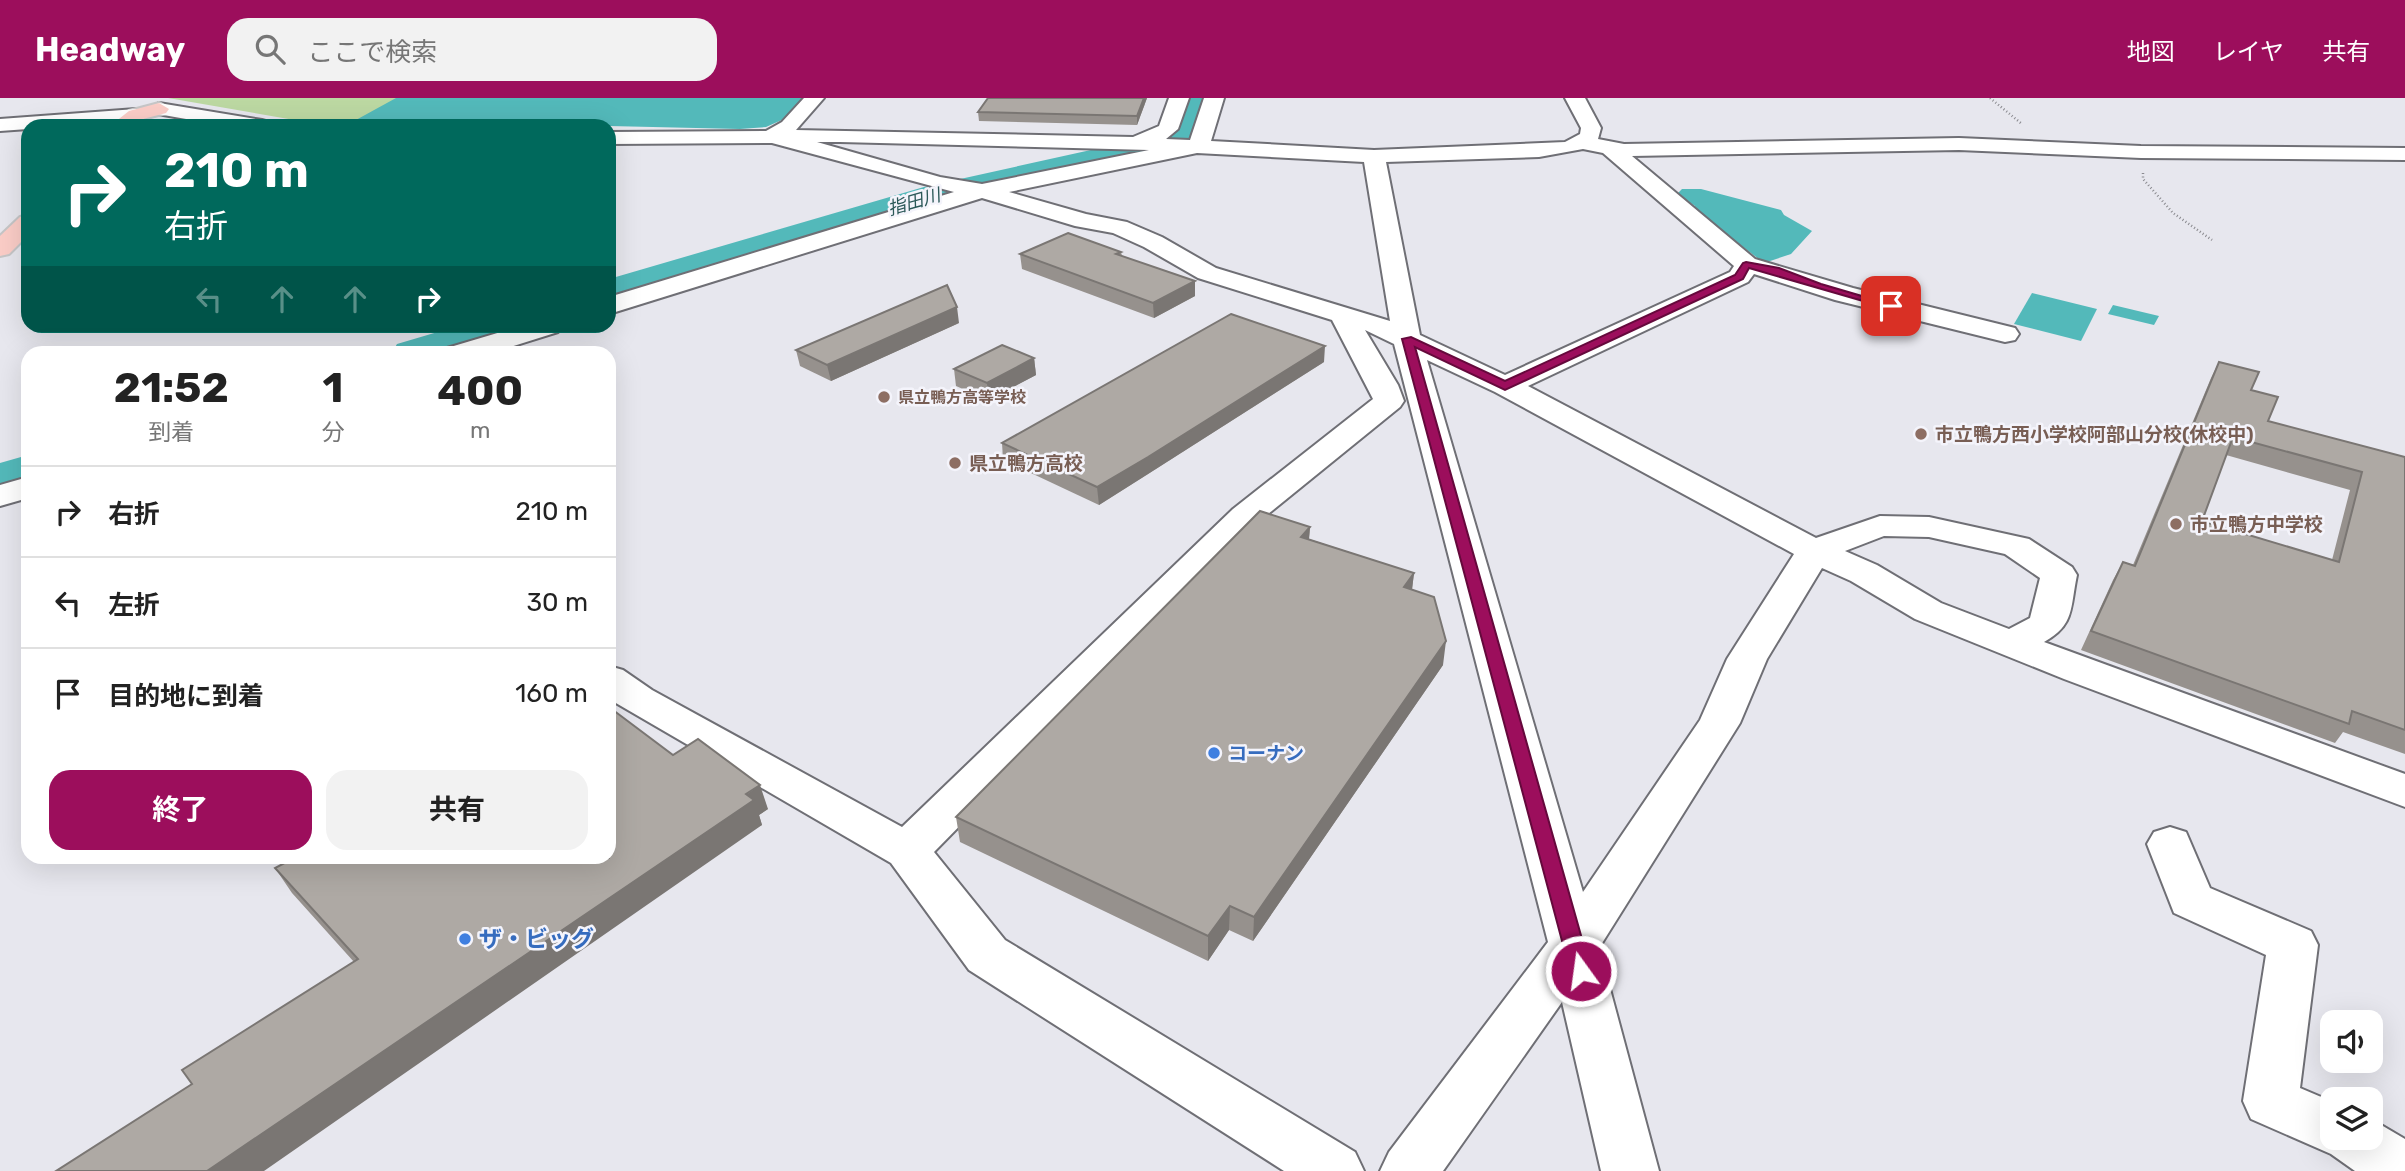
<!DOCTYPE html>
<html lang="ja">
<head>
<meta charset="utf-8">
<style>
	:root { --surface:#fff; --page:#f2f2f2; --text:#222; --muted:#767676; --line:#e0e0e0; --accent:#9c0e5c }
	body { margin:0; font-family:Rubik,"Noto Sans JP",sans-serif; background:var(--page); color:var(--text); height:100vh; display:flex; flex-direction:column; font-size:26px; white-space:nowrap }
	* { box-sizing:border-box; margin:0 }
	p { font-size:23px; color:var(--muted) }
	.icon { flex:none; width:38px; height:38px; fill:none; stroke:currentColor; stroke-width:2; stroke-linecap:round; stroke-linejoin:round }
	.map { position:relative; flex:1; overflow:hidden }
	.sheet { position:absolute; left:21px; top:248px; width:595px; height:518px; display:flex; flex-direction:column; background:var(--surface); border-radius:21px; box-shadow:0 7px 28px #0002 }
	.sheet>* { flex:none }
	.top-card { position:absolute; left:21px; top:21px; width:595px; height:214px; border-radius:21px; box-shadow:0 7px 28px #0002; background:#00695c; color:#fff; overflow:hidden }
	.controls { position:absolute; left:2320px; top:912px; display:grid; gap:14px }
	.controls a { display:grid; place-items:center; width:63px; height:63px; border-radius:14px; background:var(--surface); box-shadow:0 7px 28px #0002; font-size:35px }
	.pin { position:absolute; display:grid; place-items:center; width:60px; height:60px; color:#fff; margin:-30px; border-radius:14px; box-shadow:0 4px 10px #0006 }
	.me { position:absolute; width:77px; margin:-38px; rotate:346deg; stroke-linejoin:round; filter:drop-shadow(0 0 5px #0008) }
	.turn { display:flex; align-items:center; gap:24px; height:147px; padding:0 28px; font-size:32px }
	.turn .icon { width:91px; height:91px; stroke-width:2.5 }
	.turn b { display:block; font-size:49px; line-height:60px }
	.lanes { display:flex; align-items:center; height:66px; padding:0 28px; background:#0003; justify-content:center; gap:35px; direction:ltr }
	.lanes .off { opacity:.35 }
	.eta { display:flex; justify-content:space-evenly; align-items:center; height:119px; text-align:center }
	.eta b { font-size:42px; font-weight:700; line-height:49px }
	.cta { display:flex; gap:14px; margin-top:auto; padding:14px 28px }
	.cta a { flex:1; height:80px; border-radius:21px; background:var(--accent); color:#fff; font-size:28px; font-weight:700; line-height:80px; text-align:center }
	.cta a+a { background:var(--page); color:var(--text) }
	ul { padding:0; list-style:none }
	li { display:flex; align-items:center; gap:21px; height:91px; padding:0 28px; border-top:2px solid var(--line) }
	li div { flex:1 }
	li b { display:block; font-size:26px }
	li em { font-style:normal }
	header { display:flex; align-items:center; gap:42px; box-sizing:border-box; height:98px; padding:0 35px; background:var(--accent); color:#fff }
	header strong { font-size:33px }
	nav { display:flex; gap:38px; margin-inline-start:auto; font-size:24px }
	.search { width:490px; height:63px; background:var(--page); display:flex; align-items:center; gap:18px; box-sizing:border-box; padding:0 24px; border-radius:21px; color:var(--muted); font-size:26px }
	.map>svg:first-child { display:block }
	.green { fill:#bcd8a2 }
	.water { fill:#53b9ba }
	.lines { fill:none; stroke-linecap:round; stroke-linejoin:round }
	.river { fill:#53b9ba; fill-rule:evenodd }
	.minor-casing { stroke:#6f6f75; stroke-width:4 }
	.major-casing { stroke:#c6c6c7; stroke-width:4 }
	.path { stroke:#8b8b90; stroke-width:2.5; stroke-dasharray:1 2.5; stroke-linecap:butt }
	.minor { fill:#fff; fill-rule:evenodd }
	.major { fill:#fbcdc7; fill-rule:evenodd }
	.wall { fill:#96918d; fill-rule:evenodd }
	.shaded-wall { fill:#7a7673 }
	.building { fill:#aea9a4; stroke:#7a7673; stroke-width:2; fill-rule:evenodd }
	.route { fill:#9c0e5c; stroke:#65093c; stroke-width:2 }
	.education-dot { fill:#8d6e63; stroke:#f4f4fb; stroke-width:2.5 }
	.shop-dot { fill:#3f7fe0; stroke:#f4f4fb; stroke-width:2.5 }
	.labels { text-anchor:middle; stroke-width:5; stroke-linejoin:round; paint-order:stroke }
	.far-education-label { font-size:16px; font-weight:bold; fill:#785e54; stroke:#f4f4fb; text-anchor:start }
	.far-water-label { font-size:18px; font-style:italic; fill:#2b5858; stroke:#f4f4fb }
	.education-label { font-size:19px; font-weight:bold; fill:#785e54; stroke:#f4f4fb; text-anchor:start }
	.shop-label { font-size:19px; font-weight:bold; fill:#366cbe; stroke:#f4f4fb; text-anchor:start }
	.near-shop-label { font-size:23px; font-weight:bold; fill:#366cbe; stroke:#f4f4fb; text-anchor:start }
</style>
</head>
<body>
<header>
<strong>Headway</strong>
<div class="search"><svg class="icon" aria-label="search" viewBox="0 0 24 24"><circle cx="10" cy="10" r="6"/><path d="M15 15l6 6"/></svg>ここで検索</div>
<nav><a>地図</a><a>レイヤ</a><a>共有</a></nav>
</header>
<div class="map">
<svg width="2405" height="1073" viewBox="0 0 2405 1073">
	<rect width="100%" height="100%" fill="#e7e7ee"/>
	<polygon class="green" points="168,0 399,0 347,28 323,27"/>
	<g class="water">
		<polygon points="396,0 804,0 784,21 766,29 740,31 609,28 345,28"/>
		<polygon points="1682,91 1701,91 1781,112 1784,117 1812,133 1791,156 1764,165 1692,110 1695,108 1677,96"/>
		<polygon points="2032,195 2097,211 2081,243 2014,226"/>
		<polygon points="2113,207 2159,218 2154,227 2108,216"/>
	</g>
	<g class="lines">
		<g class="river">
			<polygon points="1180,0 1210,0 1203,36 1198,43 1128,64 946,106 609,206 609,181 924,89 1109,48 1172,30"/>
			<path d="M 458,228 L 524,228 C 503,259 425,256 391,256 L 397,246 Z"/>
			<polygon points="28,357 28,389 0,397 0,365"/>
		</g>
		<g class="minor-casing">
			<g id="minor">
				<path d="M 804,0 L 824,0 L 796,32 L 1133,39 L 1159,28 L 1169,0 L 1189,0 L 1178,31 L 1166,41 L 1190,42 L 1204,0 L 1224,0 L 1211,43 L 1374,52 L 1565,44 L 1580,36 L 1581,30 L 1565,0 L 1585,0 L 1601,30 L 1598,41 L 1624,46 L 1959,40 L 2141,48 L 2405,50 L 2405,62 L 2141,60 L 1959,52 L 1632,58 L 1755,161 L 1853,190 L 2015,230 L 2019,236 L 2015,242 L 2005,244 L 1835,202 L 1754,176 L 1748,184 L 1528,288 L 1816,440 L 1880,418 L 1929,419 L 2029,441 L 2072,469 L 2077,477 C 2070,510 2075,527 2044,544 L 2405,676 L 2405,709 L 2064,581 L 1915,521 L 1851,483 L 1822,470 L 1767,561 L 1740,625 L 1599,850 L 1659,1073 L 1601,1073 L 1562,904 L 1443,1073 L 1380,1073 L 1389,1054 L 1548,844 L 1394,246 L 1365,232 L 1398,287 L 1404,303 L 1400,309 L 1257,425 L 934,754 L 1005,842 L 1355,1054 L 1364,1073 L 1284,1073 L 969,872 L 891,765 L 609,601 L 609,568 L 623,572 L 652,592 L 902,729 L 1233,411 L 1373,301 L 1332,222 L 1198,180 L 1144,149 L 1113,135 L 1075,128 L 982,100 L 609,216 L 609,199 L 954,94 L 772,45 L 609,46 L 609,34 L 766,33 L 782,24 ZM 817,44 L 840,44 L 1149,52 L 982,86 L 940,79 ZM 1583,51 L 1603,55 L 1734,168 L 1730,174 L 1505,277 L 1420,237 L 1386,64 L 1539,59 ZM 1197,55 L 1364,64 L 1390,223 L 1216,170 L 1162,139 L 1127,124 L 1086,116 L 1009,94 ZM 1427,262 L 1495,294 L 1794,456 L 1727,561 L 1700,622 L 1583,794 ZM 1884,438 L 1929,439 L 2005,456 L 2040,480 L 2030,520 L 2009,531 L 1941,505 L 1877,467 L 1845,453 Z"/>
				<polygon points="159,5 262,22 269,24 272,28 226,28 152,15 149,11"/>
				<polygon points="136,11 143,13 146,17 143,21 67,28 28,28 28,31 0,33 0,21"/>
				<polygon points="521,228 562,228 558,234 488,256 443,256 447,250"/>
				<polygon points="28,379 28,400 0,408 0,387"/>
				<polygon points="2170,729 2186,734 2210,790 2311,833 2318,847 2300,990 2333,1004 2333,1040 2371,1040 2371,1021 2405,1041 2405,1073 2355,1073 2331,1056 2251,1021 2243,1003 2266,857 2174,815 2147,746 2154,734"/>
			</g>
		</g>
		<g class="major-casing">
			<g id="major">
				<polygon points="159,5 169,11 166,15 143,21 133,28 110,28 129,13"/>
				<polygon points="28,117 28,137 9,156 0,158 0,138 20,119"/>
			</g>
		</g>
		<g class="path">
			<polyline points="1990,0 2022,26"/>
			<polyline points="2143,75 2143,81 2173,115 2212,142"/>
		</g>
		<use href="#minor" class="minor"/>
		<use href="#major" class="major"/>
	</g>
	<g class="wall">
		<polygon points="1147,0 1137,27 979,23 978,14"/>
		<polygon points="1121,154 1122,158 1195,198 1154,220 1022,171 1020,156"/>
		<polygon points="959,225 831,283 800,268 796,252"/>
		<polygon points="1034,260 1036,277 988,302 956,288 954,271"/>
		<polygon points="1324,264 1148,376 1099,407 1003,362 1002,345"/>
		<path d="M 2219,264 L 2251,292 L 2268,323 L 2405,359 L 2405,656 L 2343,634 L 2335,645 L 2081,552 L 2113,482 L 2123,464 L 2133,467 L 2211,280 ZM 2226,357 L 2350,392 L 2332,462 L 2202,423 Z"/>
		<polygon points="1310,429 1309,441 1414,475 1412,492 1443,567 1253,843 1229,832 1208,863 960,744 956,719"/>
		<polygon points="673,657 768,711 759,717 762,727 192,986 354,864 292,795 275,770"/>
	</g>
	<g class="shaded-wall">
		<polygon points="1144,0 1147,0 1137,27 1137,18"/>
		<polygon points="1195,183 1195,198 1154,220 1153,205"/>
		<polygon points="957,209 959,225 831,283 827,267"/>
		<polygon points="1325,248 1324,264 1148,376 1099,407 1097,389"/>
		<polygon points="1034,260 1036,277 988,302 987,285"/>
		<polygon points="1310,429 1308,452 1301,439"/>
		<polygon points="1414,475 1411,499 1404,489"/>
		<polygon points="1446,543 1443,567 1253,843 1254,819"/>
		<polygon points="760,687 768,711 759,717 762,727 264,1073 207,1073"/>
		<polygon points="1230,808 1229,832 1208,863 1208,838"/>
	</g>
	<g class="building">
		<polygon points="988,0 1144,0 1137,18 978,14"/>
		<polygon points="1068,135 1121,154 1116,156 1195,183 1153,205 1020,156"/>
		<polygon points="947,187 957,209 827,267 796,252"/>
		<polygon points="1231,216 1325,248 1148,359 1097,389 1002,345"/>
		<polygon points="1002,247 1034,260 987,285 954,271"/>
		<path d="M 2219,264 L 2259,274 L 2251,292 L 2278,299 L 2268,323 L 2405,359 L 2405,632 L 2352,613 L 2349,626 L 2091,533 L 2123,464 L 2135,468 ZM 2233,339 L 2362,374 L 2339,464 L 2202,423 Z"/>
		<polygon points="1260,413 1310,429 1301,439 1414,475 1404,489 1434,499 1446,543 1254,819 1230,808 1208,838 956,719"/>
		<polygon points="609,609 673,657 698,641 760,687 746,696 754,702 207,1073 56,1073 192,986 182,972 358,861 275,770 294,760 609,760"/>
	</g>
	<polygon class="route" points="1746,164 1779,170 1821,186 1896,208 1887,210 1749,170 1743,181 1505,292 1415,249 1591,873 1588,879 1581,882 1573,879 1570,873 1402,241 1411,239 1505,283 1735,177 1743,165"/>
	<g class="education-dot">
		<circle cx="884" cy="299" r="7"/>
		<circle cx="1921" cy="336" r="7"/>
		<circle cx="955" cy="365" r="7"/>
		<circle cx="2176" cy="426" r="7"/>
	</g>
	<g class="shop-dot">
		<circle cx="1214" cy="655" r="7"/>
		<circle cx="465" cy="841" r="7"/>
	</g>
	<g class="labels">
		<g class="far-education-label">
			<text x="898" y="305">県立鴨方高等学校</text>
		</g>
		<g class="far-water-label">
			<text transform="translate(914 104) rotate(-16)" y="6">指田川</text>
		</g>
		<g class="education-label">
			<text x="1935" y="343">市立鴨方西小学校阿部山分校(休校中)</text>
			<text x="969" y="372">県立鴨方高校</text>
			<text x="2190" y="433">市立鴨方中学校</text>
		</g>
		<g class="shop-label">
			<text x="1228" y="662">コーナン</text>
		</g>
		<g class="near-shop-label">
			<text x="479" y="849">ザ・ビッグ</text>
		</g>
	</g>
</svg>
<div class="controls">
<a><svg class="icon" aria-label="sound" viewBox="0 0 24 24"><path d="M4 9h4l5-4v14l-5-4H4zM17 9q2 3 0 6"/></svg></a>
<a><svg class="icon" aria-label="layers" viewBox="0 0 24 24"><path d="M12 4l9 5-9 5-9-5zM3 14l9 5 9-5"/></svg></a>
</div>
<div class="pin" style="left:1891px;top:208px;background:#d93025"><svg class="icon" aria-label="arrive" viewBox="0 0 24 24"><path d="M6 21V4h12l-3 4 3 4H6"/></svg></div>
<svg class="me" style="left:1581px;top:873px" viewBox="-20 -20 40 40"><circle r="17" fill="#9c0e5c" stroke="#fff" stroke-width="3"/><path d="M0-11L8 9 0 5-8 9z" fill="#fff"/></svg>
<div class="top-card">
<div class="turn"><svg class="icon" aria-label="right" viewBox="0 0 24 24"><path d="M7 20v-9h11M14 6l5 5-5 5"/></svg><div><b>210 m</b>右折</div></div>
<div class="lanes"><svg class="icon off" aria-label="left" viewBox="0 0 24 24"><path d="M17 20v-9H6M10 6l-5 5 5 5"/></svg><svg class="icon off" aria-label="ahead" viewBox="0 0 24 24"><path d="M12 20V5M6 11l6-6 6 6"/></svg><svg class="icon off" aria-label="ahead" viewBox="0 0 24 24"><path d="M12 20V5M6 11l6-6 6 6"/></svg><svg class="icon" aria-label="right" viewBox="0 0 24 24"><path d="M7 20v-9h11M14 6l5 5-5 5"/></svg></div>
</div>
<section class="sheet">
<div class="eta">
<div><b>21:52</b><p>到着</p></div>
<div><b>1</b><p>分</p></div>
<div><b>400</b><p>m</p></div>
</div>
<ul>
<li><svg class="icon" aria-label="right" viewBox="0 0 24 24"><path d="M7 20v-9h11M14 6l5 5-5 5"/></svg><div><b>右折</b></div><em>210 m</em></li>
<li><svg class="icon" aria-label="left" viewBox="0 0 24 24"><path d="M17 20v-9H6M10 6l-5 5 5 5"/></svg><div><b>左折</b></div><em>30 m</em></li>
<li><svg class="icon" aria-label="arrive" viewBox="0 0 24 24"><path d="M6 21V4h12l-3 4 3 4H6"/></svg><div><b>目的地に到着</b></div><em>160 m</em></li>
</ul>
<div class="cta"><a>終了</a><a>共有</a></div>
</section>
</div>
</body>
</html>
